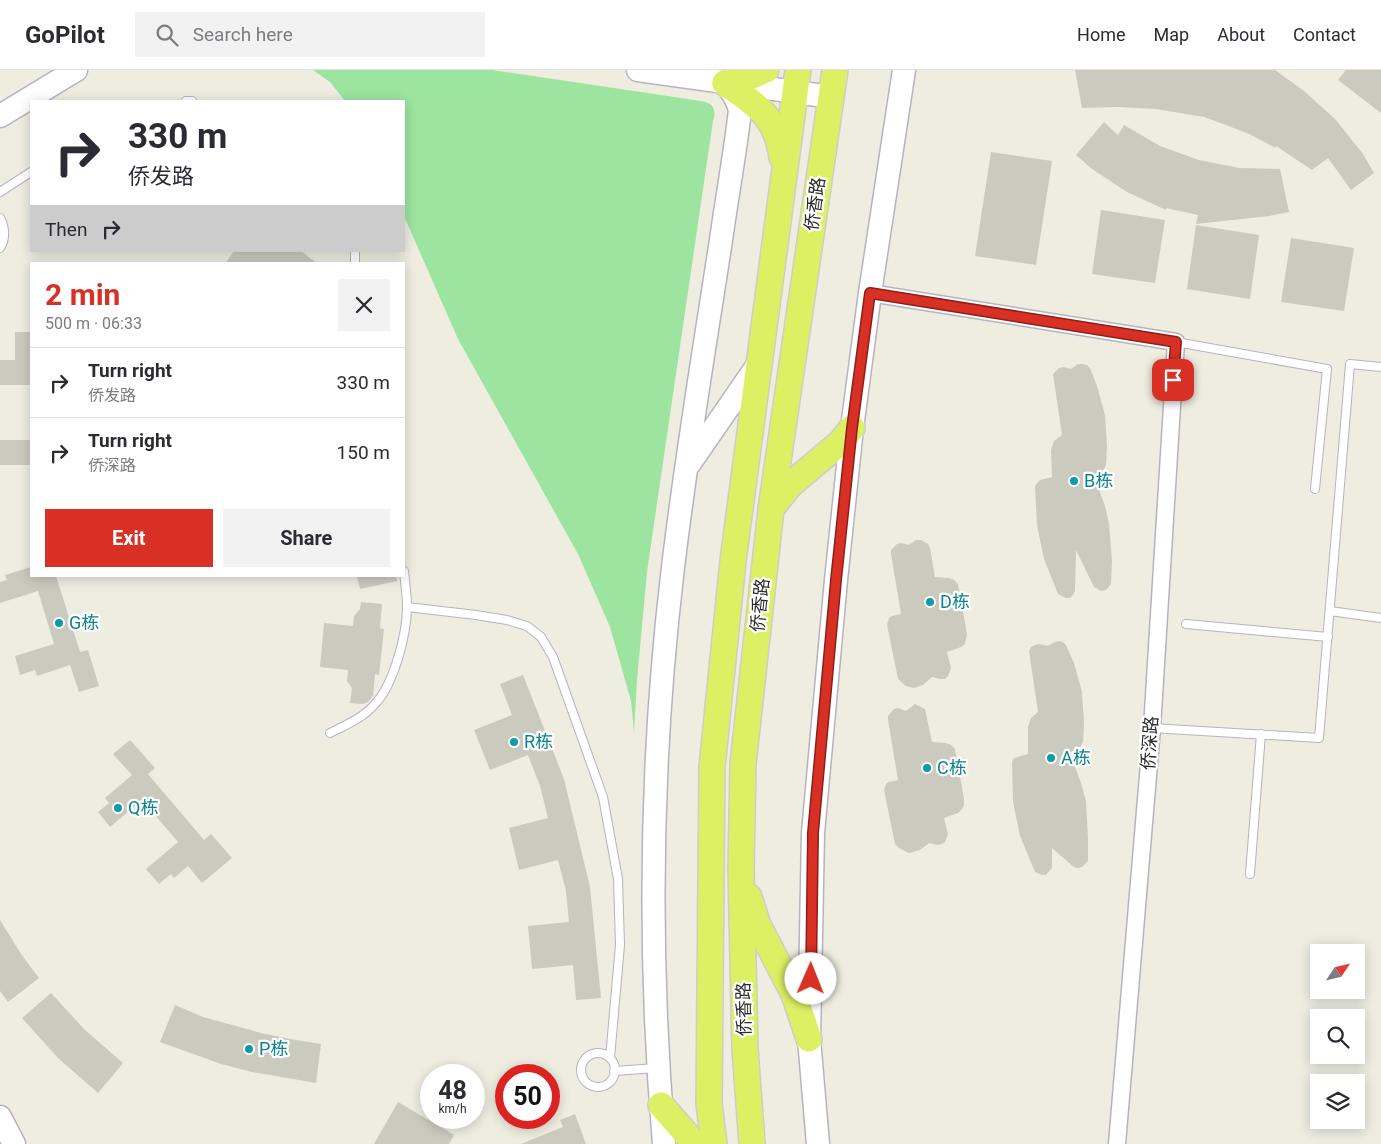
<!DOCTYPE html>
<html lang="en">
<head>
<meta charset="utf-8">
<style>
	:root { --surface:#fff; --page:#f2f2f3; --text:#2b2b33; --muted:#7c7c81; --line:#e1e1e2; --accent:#d93025 }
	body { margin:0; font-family:Roboto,"Noto Sans SC",sans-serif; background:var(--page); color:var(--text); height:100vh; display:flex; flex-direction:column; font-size:19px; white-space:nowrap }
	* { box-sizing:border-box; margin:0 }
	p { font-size:16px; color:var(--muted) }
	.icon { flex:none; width:28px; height:28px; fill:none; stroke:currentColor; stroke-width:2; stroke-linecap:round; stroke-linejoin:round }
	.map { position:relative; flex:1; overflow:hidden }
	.panel { position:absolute; left:30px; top:192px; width:375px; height:315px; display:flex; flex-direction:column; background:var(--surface); border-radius:0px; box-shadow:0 2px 12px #0003 }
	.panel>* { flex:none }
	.hud { position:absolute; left:30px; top:30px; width:375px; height:152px; border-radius:0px; box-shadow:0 2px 12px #0003; background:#fff; color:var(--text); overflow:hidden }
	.needle { width:32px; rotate:55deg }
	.controls { position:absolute; left:1310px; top:874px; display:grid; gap:10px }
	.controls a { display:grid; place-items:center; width:55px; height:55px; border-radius:0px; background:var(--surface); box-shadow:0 2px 12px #0003; font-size:25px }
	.speed { position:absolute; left:420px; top:994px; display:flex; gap:10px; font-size:25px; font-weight:700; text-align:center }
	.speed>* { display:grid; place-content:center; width:65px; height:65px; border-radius:50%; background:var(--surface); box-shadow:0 2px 12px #0003; line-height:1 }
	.speed small { font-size:12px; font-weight:400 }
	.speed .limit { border:8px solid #d22; background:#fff; color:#111 }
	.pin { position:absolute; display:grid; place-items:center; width:42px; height:42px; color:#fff; margin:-21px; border-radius:10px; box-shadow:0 2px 8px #0006 }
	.me { position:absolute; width:55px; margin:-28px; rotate:1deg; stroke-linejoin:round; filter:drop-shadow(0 0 4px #0008) }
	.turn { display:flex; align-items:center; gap:18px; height:105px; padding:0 15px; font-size:22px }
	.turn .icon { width:65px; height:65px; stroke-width:2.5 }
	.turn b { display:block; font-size:35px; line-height:42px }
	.then { display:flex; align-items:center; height:48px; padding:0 15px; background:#0003; gap:10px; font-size:19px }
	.round { display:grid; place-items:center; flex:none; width:52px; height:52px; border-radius:0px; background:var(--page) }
	.summary { display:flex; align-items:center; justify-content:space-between; height:85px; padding:0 15px }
	h1 { font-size:30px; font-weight:700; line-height:38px; color:var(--accent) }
	.button { display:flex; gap:10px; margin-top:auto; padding:10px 15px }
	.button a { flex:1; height:58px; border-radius:0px; background:var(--accent); color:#fff; font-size:20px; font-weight:700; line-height:58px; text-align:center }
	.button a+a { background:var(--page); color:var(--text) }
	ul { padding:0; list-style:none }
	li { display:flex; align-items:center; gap:15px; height:70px; padding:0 15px; border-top:1px solid var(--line) }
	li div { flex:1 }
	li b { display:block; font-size:19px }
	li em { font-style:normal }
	header { display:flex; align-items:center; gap:30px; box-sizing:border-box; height:70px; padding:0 25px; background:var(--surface); border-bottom:1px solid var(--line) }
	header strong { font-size:24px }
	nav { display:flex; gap:28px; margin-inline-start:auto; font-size:18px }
	.search { width:350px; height:45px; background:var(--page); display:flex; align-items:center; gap:12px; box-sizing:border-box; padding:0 18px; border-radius:0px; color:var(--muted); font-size:19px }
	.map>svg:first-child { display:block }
	.green { fill:#9de4a0 }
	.building { fill:#cacabe }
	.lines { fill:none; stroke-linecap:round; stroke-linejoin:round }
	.lane-casing { stroke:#b6b3c0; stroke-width:10 }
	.street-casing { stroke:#b6b3c0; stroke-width:19 }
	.secondary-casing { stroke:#b6b3c0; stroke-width:25 }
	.primary-casing { stroke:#cdcdcd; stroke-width:28 }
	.lane { stroke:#fff; stroke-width:8 }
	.street { stroke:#fff; stroke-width:16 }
	.secondary { stroke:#fff; stroke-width:22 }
	.primary { stroke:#dcf063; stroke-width:25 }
	.route-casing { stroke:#8d1f18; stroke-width:12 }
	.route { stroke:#d93025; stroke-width:9 }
	.culture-dot { fill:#0f9aa8; stroke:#fff; stroke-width:2 }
	.labels { text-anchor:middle; stroke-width:4.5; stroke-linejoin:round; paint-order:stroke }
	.street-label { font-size:18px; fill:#2d2d2d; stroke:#fff }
	.culture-label { font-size:18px; fill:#0d838f; stroke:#fff; text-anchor:start }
</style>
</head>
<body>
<header>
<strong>GoPilot</strong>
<div class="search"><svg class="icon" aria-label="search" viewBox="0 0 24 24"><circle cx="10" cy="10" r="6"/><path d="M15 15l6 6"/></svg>Search here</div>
<nav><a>Home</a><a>Map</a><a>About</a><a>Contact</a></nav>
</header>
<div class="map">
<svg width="1381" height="1074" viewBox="0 0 1381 1074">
	<rect width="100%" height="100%" fill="#eeede0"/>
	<path class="green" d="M 313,0 L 492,0 L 701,31 C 713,33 717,39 713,51 L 647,502 L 637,610 L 634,662 L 631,631 L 610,557 L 578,484 L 458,269 L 404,146 L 404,31 L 345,31 L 330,12 Z"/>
	<g class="building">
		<polygon points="1075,0 1275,0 1304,21 1336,50 1363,84 1374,103 1351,120 1328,88 1312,100 1276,76 1276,78 1249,64 1226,55 1204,47 1156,39 1118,37 1082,38"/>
		<polygon points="1346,0 1381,0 1381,43 1338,10"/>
		<polygon points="1104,52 1118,65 1124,55 1160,76 1199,90 1239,98 1280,99 1289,142 1269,146 1196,154 1198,145 1166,138 1166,140 1127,122 1092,99 1076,85"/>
		<polygon points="991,82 1052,91 1036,195 975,186"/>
		<polygon points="1101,140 1165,150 1155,213 1092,204"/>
		<polygon points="1196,155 1259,165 1250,229 1187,219"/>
		<polygon points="1291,168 1354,178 1344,241 1281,232"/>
		<polygon points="234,181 301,181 318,194 225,194"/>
		<polygon points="15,262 31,262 31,315 0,315 0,290 15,290"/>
		<polygon points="1078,294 1082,294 1087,295 1090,298 1097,316 1105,345 1107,376 1106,395 1104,399 1094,406 1105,436 1109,454 1112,491 1111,514 1106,520 1101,521 1094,517 1076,480 1075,521 1073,525 1070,528 1066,528 1058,524 1044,489 1037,455 1035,416 1040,410 1052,407 1051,380 1054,371 1062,365 1053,304 1059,298 1063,297 1071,299"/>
		<rect x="0" y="370" width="31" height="25"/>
		<polygon points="916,470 921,470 928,474 930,478 935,507 949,508 954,510 958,514 967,564 965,574 961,577 947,582 951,598 948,606 945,609 940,609 932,607 923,615 914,618 906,616 898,609 887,555 889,548 892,546 901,544 891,484 891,480 897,474 901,473 909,475"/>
		<polygon points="31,497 31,506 56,506 80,582 88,580 99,616 79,622 70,595 37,606 35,600 20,605 15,586 54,574 38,521 0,533 0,512 7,510 5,505"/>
		<polygon points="357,506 396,506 397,511 360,519"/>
		<polygon points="361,532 382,534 380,558 384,559 379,605 375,604 373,626 368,632 363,634 350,633 352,618 347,611 348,600 320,597 324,553 353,556 354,546 360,539"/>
		<polygon points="1059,571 1063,572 1066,575 1074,593 1082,622 1084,653 1083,672 1081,676 1070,683 1081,713 1086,731 1088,768 1088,791 1082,797 1078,798 1074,797 1052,778 1052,798 1046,805 1042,805 1035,802 1020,766 1013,732 1012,693 1013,689 1017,687 1028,684 1028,657 1031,648 1038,642 1029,581 1031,577 1035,575 1039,574 1048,576 1055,572"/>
		<polygon points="523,605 564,709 590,817 601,928 576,930 573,895 532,899 528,856 569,852 566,821 558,790 519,800 509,758 548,748 540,716 528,685 490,700 474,660 512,645 500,614"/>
		<polygon points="915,634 925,639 932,672 946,673 951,675 955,679 964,729 964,735 962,739 958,743 944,748 948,764 945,772 942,774 937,775 929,773 920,780 909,783 899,778 895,774 884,720 886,714 889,712 898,710 888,650 888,646 894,639 898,638 906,641"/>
		<polygon points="130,670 155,698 148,704 204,770 211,764 232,788 202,813 188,796 174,808 171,804 159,814 146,799 178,772 142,730 110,757 98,742 109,733 105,728 132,705 113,684"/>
		<polygon points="0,850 21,884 39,908 8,932 0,921"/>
		<polygon points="51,923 85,960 123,993 98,1023 58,988 22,948"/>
		<polygon points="175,935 203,947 261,963 290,969 321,974 316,1013 252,1002 221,994 160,972"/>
		<polygon points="398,1032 454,1065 449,1074 374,1074"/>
		<polygon points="575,1044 586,1074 521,1074 563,1057 560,1050"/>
	</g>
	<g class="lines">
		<g class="lane-casing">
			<g id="lane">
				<polyline points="186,31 192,31"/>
				<polyline points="0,122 31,102"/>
				<path d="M 0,148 C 5,157 6,169 0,178"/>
				<polyline points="355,181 355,194"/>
				<polyline points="1176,272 1327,299 1315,419"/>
				<polyline points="407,537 476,545 507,550 527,556 541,567 553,587 603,727 618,809 620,875 610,988"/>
				<polyline points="1330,541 1381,548"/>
				<polyline points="1186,554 1328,567"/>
				<polyline points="1152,658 1319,668 1350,294 1381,297"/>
				<path d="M 330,663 C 346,655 363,648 375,634 C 394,614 407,564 407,536 C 407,525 405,513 404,501"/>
				<polyline points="1250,804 1261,664"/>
				<circle cx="598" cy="1000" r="17"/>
				<polyline points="614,1001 657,998"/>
			</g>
		</g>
		<g class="street-casing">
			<polyline id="street" points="870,223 1176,272 1152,658 1117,1074"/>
		</g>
		<g class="secondary-casing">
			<g id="secondary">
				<polyline points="638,0 831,27"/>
				<polyline points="0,46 76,0"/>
				<polyline points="690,393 759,293"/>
				<polyline points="0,1047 14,1074"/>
				<path d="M 664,1074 C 648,885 650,694 672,506 C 685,393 704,281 721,170 C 727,127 735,84 740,40 C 737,29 733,22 725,13"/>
				<polyline points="818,1074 809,969 813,763 836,510 852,358 870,223 904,0"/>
			</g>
		</g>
		<g class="primary-casing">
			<g id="primary">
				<path d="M 725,13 C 757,35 776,46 782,87"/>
				<polyline points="725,13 747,8 766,0"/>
				<polyline points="771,439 790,415 841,372 852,358"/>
				<polyline points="749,827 758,855 794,924 809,969"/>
				<polyline points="661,1035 695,1074"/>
				<polyline points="714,1074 709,1033 712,697 733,491 798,0"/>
				<polyline points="752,1074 745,979 741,799 743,694 771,439 835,0"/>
			</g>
		</g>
		<use href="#lane" class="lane"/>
		<use href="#street" class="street"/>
		<use href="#secondary" class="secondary"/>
		<use href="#primary" class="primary"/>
	</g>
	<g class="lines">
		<g class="route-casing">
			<polyline id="route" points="811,909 813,763 836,510 852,358 870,223 1176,272 1173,310"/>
		</g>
		<use href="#route" class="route"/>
	</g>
	<g class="culture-dot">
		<circle cx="1074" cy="411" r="5"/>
		<circle cx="930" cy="532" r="5"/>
		<circle cx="59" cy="553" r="5"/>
		<circle cx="514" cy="672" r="5"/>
		<circle cx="1051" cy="688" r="5"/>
		<circle cx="927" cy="698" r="5"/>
		<circle cx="118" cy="738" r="5"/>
		<circle cx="249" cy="979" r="5"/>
	</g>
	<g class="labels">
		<g class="street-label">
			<text transform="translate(815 134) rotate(-82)" y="6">侨香路</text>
			<text transform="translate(760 535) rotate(-84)" y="6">侨香路</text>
			<text transform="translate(1150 673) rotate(-86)" y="6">侨深路</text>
			<text transform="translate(744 939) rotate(-91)" y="6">侨香路</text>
		</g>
		<g class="culture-label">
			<text x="1084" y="417">B栋</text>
			<text x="940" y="538">D栋</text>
			<text x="69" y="559">G栋</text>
			<text x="524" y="678">R栋</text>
			<text x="1061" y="694">A栋</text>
			<text x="937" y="704">C栋</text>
			<text x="128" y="744">Q栋</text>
			<text x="259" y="985">P栋</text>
		</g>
	</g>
</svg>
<div class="controls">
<a><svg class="needle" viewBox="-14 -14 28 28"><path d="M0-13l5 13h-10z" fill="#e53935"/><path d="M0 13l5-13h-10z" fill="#7c7c81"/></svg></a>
<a><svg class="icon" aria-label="search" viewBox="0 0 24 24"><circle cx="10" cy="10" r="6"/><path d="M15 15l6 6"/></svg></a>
<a><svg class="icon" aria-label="layers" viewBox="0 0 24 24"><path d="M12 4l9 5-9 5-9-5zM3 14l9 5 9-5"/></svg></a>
</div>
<div class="speed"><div>48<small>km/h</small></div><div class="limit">50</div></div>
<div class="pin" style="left:1173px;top:310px;background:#d93025"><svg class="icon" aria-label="arrive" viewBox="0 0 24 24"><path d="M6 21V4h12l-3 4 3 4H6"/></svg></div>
<svg class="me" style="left:811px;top:909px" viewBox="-20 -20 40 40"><circle r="19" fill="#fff"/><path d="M0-13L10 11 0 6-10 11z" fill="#d93025"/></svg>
<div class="hud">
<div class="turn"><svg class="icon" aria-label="right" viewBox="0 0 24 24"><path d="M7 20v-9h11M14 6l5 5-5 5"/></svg><div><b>330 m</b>侨发路</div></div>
<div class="then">Then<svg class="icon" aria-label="right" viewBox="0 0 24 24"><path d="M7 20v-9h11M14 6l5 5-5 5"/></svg></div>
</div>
<section class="panel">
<div class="summary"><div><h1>2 min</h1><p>500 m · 06:33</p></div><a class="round"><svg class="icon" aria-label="close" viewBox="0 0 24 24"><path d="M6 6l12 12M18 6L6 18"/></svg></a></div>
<ul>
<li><svg class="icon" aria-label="right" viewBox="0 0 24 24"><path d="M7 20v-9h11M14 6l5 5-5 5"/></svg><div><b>Turn right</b><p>侨发路</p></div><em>330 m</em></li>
<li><svg class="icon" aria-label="right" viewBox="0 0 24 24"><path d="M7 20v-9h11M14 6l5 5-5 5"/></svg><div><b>Turn right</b><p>侨深路</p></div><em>150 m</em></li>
</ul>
<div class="button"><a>Exit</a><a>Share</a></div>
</section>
</div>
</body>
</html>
